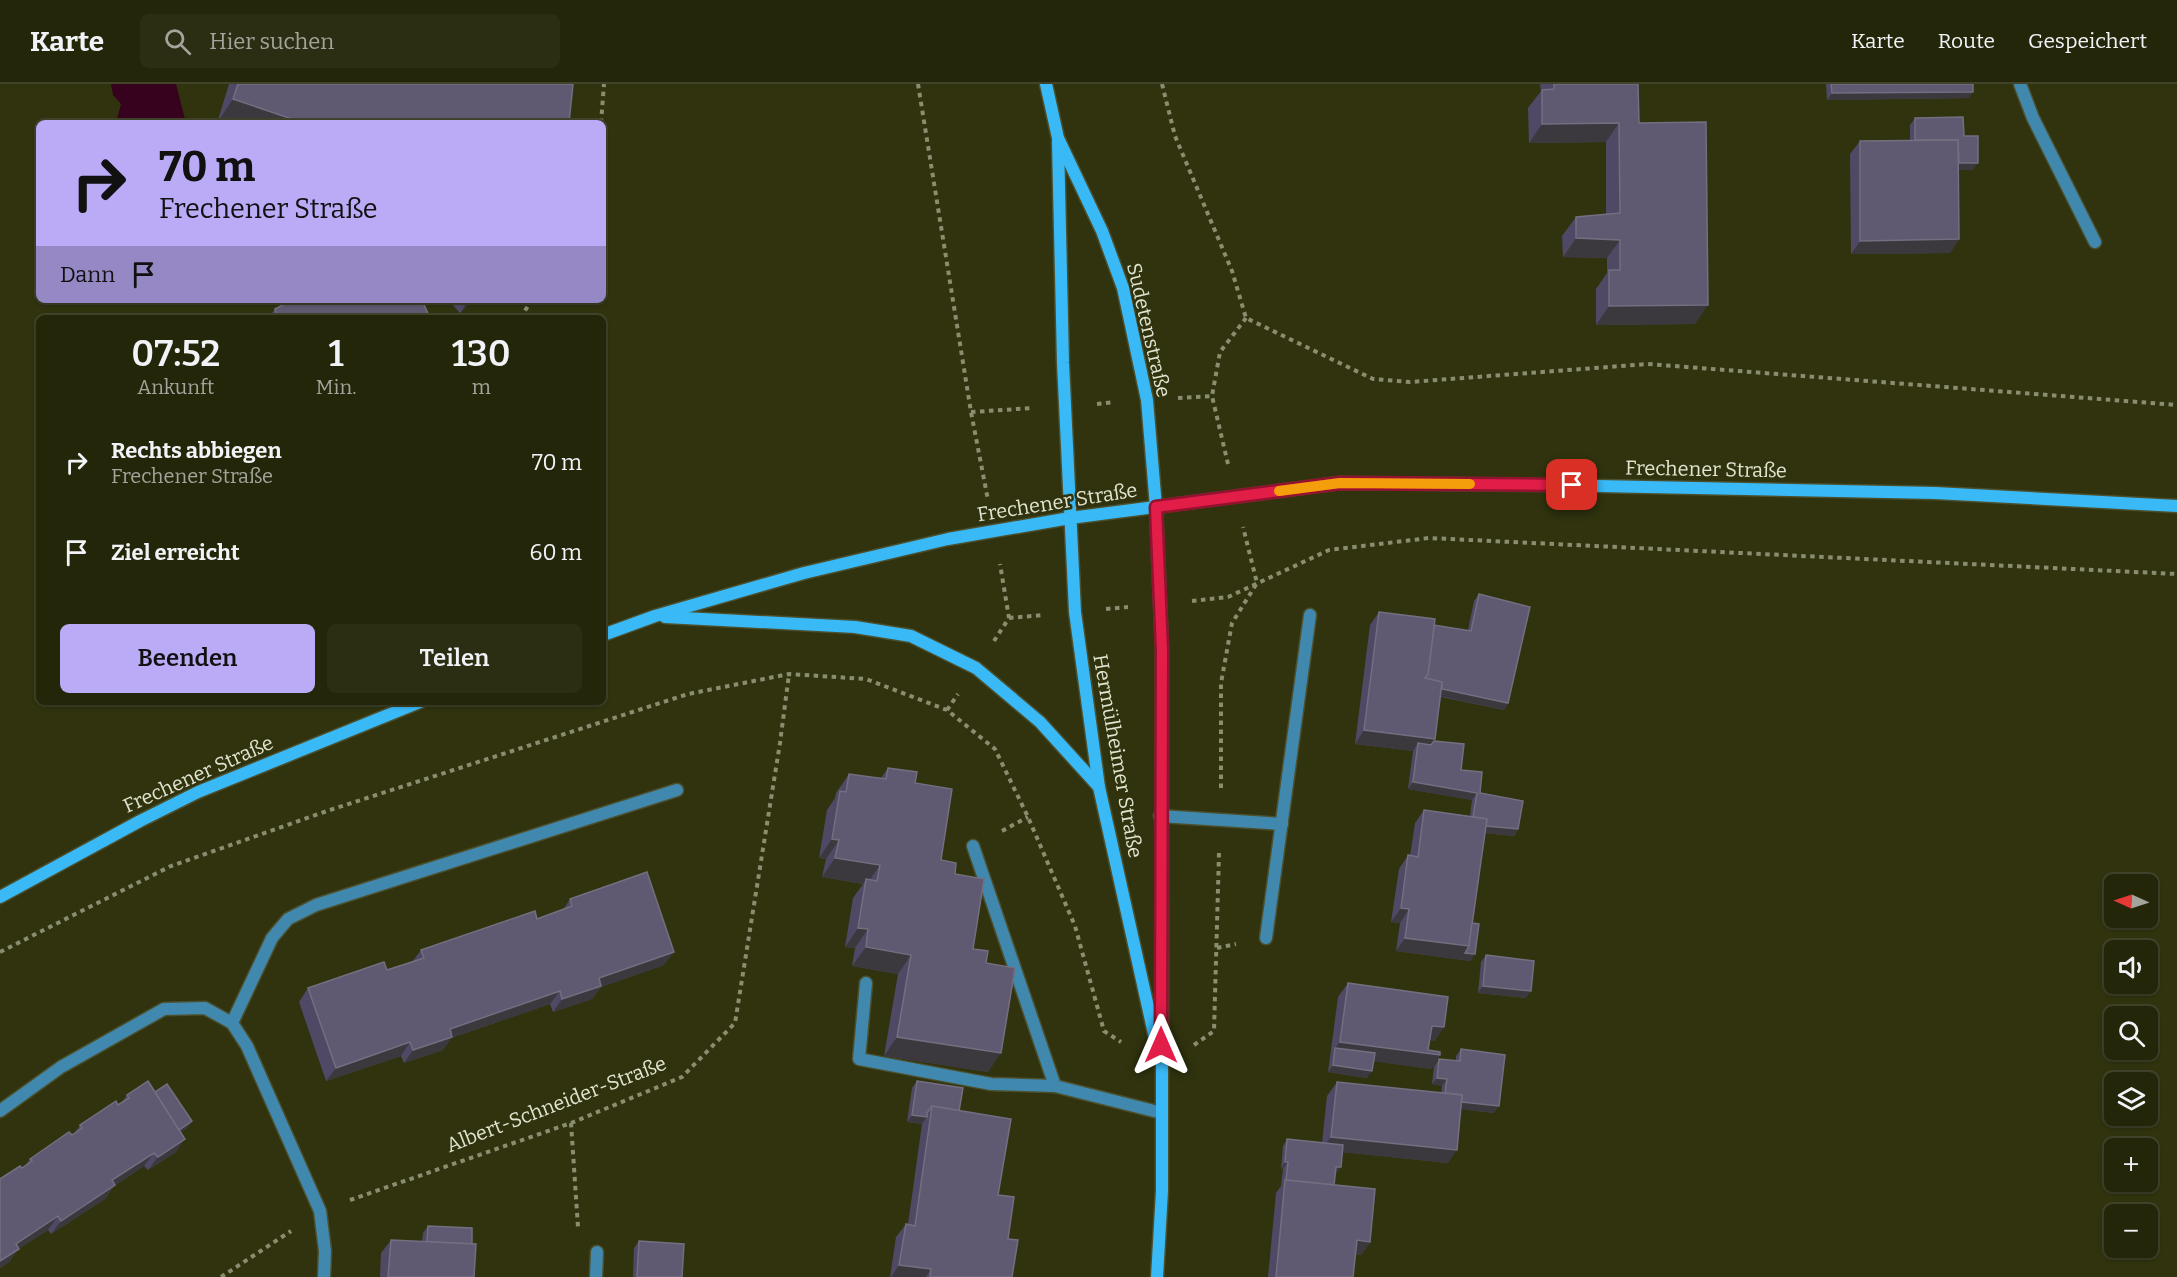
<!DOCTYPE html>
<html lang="de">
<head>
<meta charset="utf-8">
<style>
	:root { --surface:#24260a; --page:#2c2e13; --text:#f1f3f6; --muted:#a3a59c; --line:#41432b; --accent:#bbaaf6 }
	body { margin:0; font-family:Bitter,serif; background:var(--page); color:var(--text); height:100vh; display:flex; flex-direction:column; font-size:22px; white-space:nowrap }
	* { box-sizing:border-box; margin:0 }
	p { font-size:20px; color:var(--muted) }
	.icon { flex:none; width:33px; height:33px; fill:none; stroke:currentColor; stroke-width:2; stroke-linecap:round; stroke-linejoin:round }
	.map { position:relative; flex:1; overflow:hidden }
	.drawer { position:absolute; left:36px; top:231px; width:570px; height:390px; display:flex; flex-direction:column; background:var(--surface); border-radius:9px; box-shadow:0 2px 4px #0004,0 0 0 2px var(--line) }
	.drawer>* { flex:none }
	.guide { position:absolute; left:36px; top:36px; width:570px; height:183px; border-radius:9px; box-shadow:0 2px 4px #0004,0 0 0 2px var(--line); background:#bbaaf6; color:#111; overflow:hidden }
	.needle { width:39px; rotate:273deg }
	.buttons { position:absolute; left:2104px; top:790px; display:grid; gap:12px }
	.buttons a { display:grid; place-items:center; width:54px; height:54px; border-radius:9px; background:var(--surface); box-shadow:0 2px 4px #0004,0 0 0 2px var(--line); font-size:30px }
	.pin { position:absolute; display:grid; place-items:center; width:51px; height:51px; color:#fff; margin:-26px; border-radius:12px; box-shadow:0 3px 9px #0006 }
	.me { position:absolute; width:66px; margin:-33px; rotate:0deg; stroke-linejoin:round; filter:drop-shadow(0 0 4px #0008) }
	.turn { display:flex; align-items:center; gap:21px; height:126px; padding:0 24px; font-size:27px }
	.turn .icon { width:78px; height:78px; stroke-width:2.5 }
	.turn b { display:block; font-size:42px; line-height:51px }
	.then { display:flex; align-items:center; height:57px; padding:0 24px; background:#0003; gap:12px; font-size:22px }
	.eta { display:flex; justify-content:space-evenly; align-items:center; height:102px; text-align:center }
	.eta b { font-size:36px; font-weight:600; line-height:42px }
	.button { display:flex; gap:12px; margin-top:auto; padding:12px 24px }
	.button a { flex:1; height:69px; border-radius:9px; background:var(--accent); color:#111; font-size:24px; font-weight:600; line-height:69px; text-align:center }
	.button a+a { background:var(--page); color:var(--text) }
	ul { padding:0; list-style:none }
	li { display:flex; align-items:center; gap:18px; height:90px; padding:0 24px }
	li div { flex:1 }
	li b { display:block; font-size:22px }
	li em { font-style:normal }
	header { display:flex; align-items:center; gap:36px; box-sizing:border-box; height:84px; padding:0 30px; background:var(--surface); border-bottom:2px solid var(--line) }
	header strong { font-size:28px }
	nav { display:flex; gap:33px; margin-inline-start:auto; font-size:21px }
	.search { width:420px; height:54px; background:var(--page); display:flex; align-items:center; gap:15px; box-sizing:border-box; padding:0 21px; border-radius:9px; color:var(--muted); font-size:22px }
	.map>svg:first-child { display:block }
	.water { fill:#36021d }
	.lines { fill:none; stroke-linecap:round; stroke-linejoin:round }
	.lane-casing { stroke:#4c4f2d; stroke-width:15 }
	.street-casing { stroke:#4c4f2d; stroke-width:15 }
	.secondary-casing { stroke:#4c4f2d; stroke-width:15 }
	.path { stroke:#8a8d70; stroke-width:4; stroke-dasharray:4.5 4.5; stroke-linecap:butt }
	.lane { stroke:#4088ad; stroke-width:12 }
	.street { stroke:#4088ad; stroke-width:12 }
	.secondary { stroke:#39b9f5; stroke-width:12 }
	.wall { fill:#4f4966 }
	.shaded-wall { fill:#3c393e }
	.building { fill:#5f5971; stroke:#736f80; stroke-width:1.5 }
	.route-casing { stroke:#92132f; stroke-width:15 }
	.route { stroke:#e11d48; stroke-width:10 }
	.slow { stroke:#f59e0b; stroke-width:10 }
	.labels { text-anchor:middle; stroke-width:5; stroke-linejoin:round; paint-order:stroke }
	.street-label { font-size:20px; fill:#e1e4cf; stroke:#30330e }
</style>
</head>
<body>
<header>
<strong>Karte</strong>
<div class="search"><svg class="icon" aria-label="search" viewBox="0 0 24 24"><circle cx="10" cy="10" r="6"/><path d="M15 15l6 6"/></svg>Hier suchen</div>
<nav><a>Karte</a><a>Route</a><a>Gespeichert</a></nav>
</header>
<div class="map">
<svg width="2177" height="1193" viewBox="0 0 2177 1193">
	<rect width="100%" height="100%" fill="#30330e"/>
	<polygon class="water" points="111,0 176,0 186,39 116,39 121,20 113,11"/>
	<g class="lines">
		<g class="lane-casing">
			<g id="lane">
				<polyline points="1160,732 1282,740"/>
				<polyline points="973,762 1055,1002 1162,1029"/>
				<polyline points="1266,854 1310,531"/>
				<polyline points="866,899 859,975 991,1000 1055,1002"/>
			</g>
		</g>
		<g class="street-casing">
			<g id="street">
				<polyline points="2020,0 2033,34 2095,158"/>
				<polyline points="232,939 272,854 288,835 316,821 677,706"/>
				<polyline points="0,1027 61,983 164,925 205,924 232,939 247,962 320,1127 325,1167 324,1193"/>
				<polyline points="596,1193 597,1168"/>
			</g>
		</g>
		<g class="secondary-casing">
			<g id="secondary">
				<polyline points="1046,0 1058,54 1102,147 1123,204 1147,316 1156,423 1162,566 1162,1107 1157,1193"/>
				<polyline points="1058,58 1063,279 1075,528 1099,703 1156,959"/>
				<polyline points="665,533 855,543 911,552 976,584 1040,638 1099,703"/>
				<polyline points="603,551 655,532 804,489 948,455 1070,434 1340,399 1549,401 1935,409 2177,422"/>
				<polyline points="0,813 140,737 198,708 420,618"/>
			</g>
		</g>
		<g class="path">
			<polyline points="918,0 971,328 988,416"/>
			<polyline points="1162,0 1175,52 1232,187 1246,234 1373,295 1410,298 1648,280 2177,321"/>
			<polyline points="601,39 604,0"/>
			<polyline points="520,234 532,216"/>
			<polyline points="1178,314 1212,312"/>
			<polyline points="1097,320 1114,318"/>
			<polyline points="971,328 1033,324"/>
			<polyline points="1228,380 1212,312 1220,268 1246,234"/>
			<polyline points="1192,517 1228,513 1329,466 1429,454 2177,490"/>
			<polyline points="1106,525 1128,523"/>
			<polyline points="1009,534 1044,531"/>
			<polyline points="994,557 1009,534 1000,480"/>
			<polyline points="947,626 958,610"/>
			<polyline points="1221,704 1221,599 1232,539 1257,499 1243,443"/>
			<polyline points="1002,747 1028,733"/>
			<polyline points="1217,864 1236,860"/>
			<polyline points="0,868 171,782 330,726 688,610 789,590 866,595 947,626 995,665 1028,733 1075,842 1104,947 1121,958"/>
			<polyline points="1194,961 1214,947 1219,769"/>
			<polyline points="571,1039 578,1143"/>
			<polyline points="350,1116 571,1039 682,993 735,939 780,659 789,590"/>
			<polyline points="221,1193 291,1147"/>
		</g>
		<use href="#lane" class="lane"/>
		<use href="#street" class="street"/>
		<use href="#secondary" class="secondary"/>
	</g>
	<g class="wall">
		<polygon points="229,0 573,0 569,39 217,39"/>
		<polygon points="1540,0 1638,0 1639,39 1695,240 1596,241 1596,205 1607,189 1607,174 1563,173 1562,152 1576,133 1606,130 1606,58 1529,59 1528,24 1541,7"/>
		<polygon points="1826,0 1973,0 1969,14 1827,16"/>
		<polygon points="1915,34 1964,52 1973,86 1959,86 1959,155 1950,169 1851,170 1850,70 1860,57 1910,57 1910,41"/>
		<polygon points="448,216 472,216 460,229"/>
		<polygon points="275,225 430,234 268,234"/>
		<polygon points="1479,510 1508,619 1504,626 1441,613 1434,657 1461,686 1480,709 1518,745 1514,752 1485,749 1472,839 1471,877 1396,867 1400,839 1391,838 1399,785 1408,771 1410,772 1415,739 1424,726 1470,732 1472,716 1408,705 1413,667 1355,660 1370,541 1379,528 1434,541 1468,546 1474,517"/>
		<polygon points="888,684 915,699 941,776 955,790 973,865 986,879 988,988 884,972 898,890 852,882 855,864 845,863 853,814 863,800 822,793 826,775 819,774 827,726 835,714 836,709 849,690 881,694"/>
		<polygon points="570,815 664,881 601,903 592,915 553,928 550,920 451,954 443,966 404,979 401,972 326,997 299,918 308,904 387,886 412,878 421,866 537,835 563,826"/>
		<polygon points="1486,871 1526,914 1478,909 1481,878"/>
		<polygon points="1348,899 1435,957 1430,956 1428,966 1440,971 1431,985 1374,977 1367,994 1328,988 1338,913"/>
		<polygon points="1461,965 1494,1029 1461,1025 1448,1079 1342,1068 1336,1090 1335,1090 1334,1101 1370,1158 1361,1171 1355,1170 1353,1193 1268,1193 1276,1109 1281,1102 1283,1084 1281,1085 1283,1062 1287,1055 1322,1059 1327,1012 1337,998 1441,1009 1442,1002 1432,1000 1434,982 1439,975 1456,977 1456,972"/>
		<polygon points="917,997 959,1027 998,1111 1008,1155 1012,1193 890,1193 896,1153 906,1140 908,1140 922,1040 907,1038 912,1004"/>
		<polygon points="155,1008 192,1037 187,1044 181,1048 176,1068 148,1086 144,1082 114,1102 105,1115 51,1150 48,1146 18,1165 9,1178 0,1184 0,1095 24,1083 30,1075 74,1050 80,1041 122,1018 127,1011"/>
		<polygon points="428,1142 472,1160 474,1193 380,1193 381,1169 391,1156 422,1158 423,1149"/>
		<polygon points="639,1157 682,1193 633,1193 634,1164"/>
	</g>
	<g class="shaded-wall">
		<polygon points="1973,8 1969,14 1827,16 1832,9"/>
		<polygon points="233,15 292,35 290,39 217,39"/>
		<polygon points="1619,39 1606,58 1529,59 1542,40"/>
		<polygon points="1954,79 1978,79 1973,86 1949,86"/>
		<polygon points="1576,154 1620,156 1607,174 1563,173"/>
		<polygon points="1959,155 1950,169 1851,170 1860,157"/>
		<polygon points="469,216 472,216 460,229"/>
		<polygon points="1708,221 1695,240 1596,241 1609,222"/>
		<polygon points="1421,600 1508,619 1504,626 1416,607"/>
		<polygon points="1364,646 1435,655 1426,668 1418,659 1413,667 1355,660"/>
		<polygon points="1413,698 1477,709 1472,716 1408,705"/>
		<polygon points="1472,740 1518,745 1514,752 1467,747"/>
		<polygon points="832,755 839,756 826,775 819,774"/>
		<polygon points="835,774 880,781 867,800 866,795 863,800 822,793"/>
		<polygon points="1401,824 1409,825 1400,839 1391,838"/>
		<polygon points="858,844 868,845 855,864 845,863"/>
		<polygon points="1405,854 1469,862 1475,870 1471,877 1396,867"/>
		<polygon points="866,863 911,871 898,890 852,882"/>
		<polygon points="674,868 664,881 601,903 592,915 553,928 562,915 599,894"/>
		<polygon points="1483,902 1531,907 1526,914 1478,909"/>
		<polygon points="560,907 550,920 451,954 443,966 404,979 413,966 450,945"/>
		<polygon points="1432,942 1444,943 1435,957 1423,955"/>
		<polygon points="897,953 1001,969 988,988 884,972"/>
		<polygon points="410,958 401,972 326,997 336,984"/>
		<polygon points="1340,958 1440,971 1431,985 1334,972 1335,964"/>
		<polygon points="1333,981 1372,987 1367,994 1328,988"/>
		<polygon points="1437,994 1447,995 1442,1002 1432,1000"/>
		<polygon points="1444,1016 1499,1022 1494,1029 1439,1023"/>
		<polygon points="912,1031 927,1033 922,1040 907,1038"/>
		<polygon points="192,1037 187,1044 168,1057 173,1050"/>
		<polygon points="1331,1053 1457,1066 1448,1079 1321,1066"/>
		<polygon points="185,1055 176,1068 148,1086 158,1073"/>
		<polygon points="154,1069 144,1082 114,1102 105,1115 51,1150 61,1137 112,1096"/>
		<polygon points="1285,1078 1288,1078 1283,1084 1281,1085"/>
		<polygon points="1336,1083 1341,1083 1336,1090 1331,1090"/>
		<polygon points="58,1132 48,1146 18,1165 9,1178 0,1184 0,1177 16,1160"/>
		<polygon points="1357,1156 1370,1158 1361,1171 1347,1170"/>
		<polygon points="899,1181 931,1185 926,1193 891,1193"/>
	</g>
	<g class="building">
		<polygon points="238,0 573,0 569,39 294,39 292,35 233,15"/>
		<polygon points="1554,0 1638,0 1639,39 1706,38 1708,221 1609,222 1609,186 1620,186 1620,156 1576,154 1576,133 1620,129 1619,39 1542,40 1542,6 1554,5"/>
		<polygon points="1831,0 1973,0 1973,8 1832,9"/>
		<polygon points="1963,33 1964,52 1978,52 1978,79 1959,79 1958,56 1915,56 1915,34"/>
		<polygon points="1958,56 1959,155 1860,157 1860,57"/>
		<polygon points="292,216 422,216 430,234 277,234 275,225"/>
		<polygon points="1479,510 1530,523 1508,619 1442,605 1442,598 1425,594 1428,590 1434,541 1471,547"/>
		<polygon points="1379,528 1435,535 1428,590 1425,594 1442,598 1435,655 1364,646"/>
		<polygon points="1434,657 1464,660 1461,686 1482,688 1480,709 1523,717 1518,745 1486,742 1487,735 1473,733 1477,709 1413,698 1418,659 1431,661"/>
		<polygon points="888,684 917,688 915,699 952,705 941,776 956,779 955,790 984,795 973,865 988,867 986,879 1015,884 1001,969 897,953 911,871 866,863 868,845 858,844 866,795 877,797 880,781 835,774 839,756 832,755 840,707 846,708 849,690 886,695"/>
		<polygon points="1424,726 1487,735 1469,862 1405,854 1409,825 1401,824 1408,771 1418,773"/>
		<polygon points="647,788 674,868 599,894 601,902 562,915 560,907 450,945 452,953 413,966 410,958 336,984 308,904 384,878 387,886 424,874 421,866 535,827 537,835 572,822 570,815"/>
		<polygon points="1472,839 1479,840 1475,870 1465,869 1469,862"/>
		<polygon points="1486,871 1534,877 1531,907 1483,902"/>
		<polygon points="1348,899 1448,913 1444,943 1432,942 1428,966 1440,968 1440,971 1340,958"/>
		<polygon points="1335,964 1375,969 1372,987 1333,981"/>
		<polygon points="1461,965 1505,971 1499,1022 1462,1018 1462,1011 1445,1009 1447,995 1437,994 1439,975 1460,977"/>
		<polygon points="148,997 185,1055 158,1073 154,1069 112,1096 115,1101 61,1137 58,1132 16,1160 19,1165 0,1177 0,1095 20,1082 22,1084 32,1077 30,1075 69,1048 72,1051 82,1044 80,1041 116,1017 118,1021 129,1014 127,1011"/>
		<polygon points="917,997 963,1004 959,1027 932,1022 927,1029 927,1033 912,1031"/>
		<polygon points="1337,998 1462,1011 1457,1066 1331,1053"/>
		<polygon points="167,1000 192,1037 179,1046 155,1008"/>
		<polygon points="932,1022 1011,1035 998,1111 1014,1113 1008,1155 1018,1156 1012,1193 930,1193 931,1185 899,1181 906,1140 915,1142"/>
		<polygon points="1287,1055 1343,1061 1341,1083 1336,1083 1334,1101 1286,1096 1288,1078 1285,1078"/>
		<polygon points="1285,1096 1375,1105 1370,1158 1357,1156 1353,1193 1276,1193"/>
		<polygon points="428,1142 472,1144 472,1160 427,1158"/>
		<polygon points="391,1156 476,1160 474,1193 388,1193"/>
		<polygon points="639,1157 684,1160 682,1193 637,1193"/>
	</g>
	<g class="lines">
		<g class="route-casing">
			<polyline id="route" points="1161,961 1162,566 1156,423 1340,399 1572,401"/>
		</g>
		<use href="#route" class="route"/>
		<polyline class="slow" points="1279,407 1340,399 1470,400"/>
	</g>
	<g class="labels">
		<g class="street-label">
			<text transform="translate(1149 246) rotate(77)" y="7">Sudetenstraße</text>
			<text transform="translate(1706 385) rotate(1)" y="7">Frechener Straße</text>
			<text transform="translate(1057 418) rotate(-9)" y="7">Frechener Straße</text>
			<text transform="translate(1118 672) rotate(80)" y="7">Hermülheimer Straße</text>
			<text transform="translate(198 690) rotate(-24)" y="7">Frechener Straße</text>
			<text transform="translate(556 1020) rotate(-21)" y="7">Albert-Schneider-Straße</text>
		</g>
	</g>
</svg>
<div class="buttons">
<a><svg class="needle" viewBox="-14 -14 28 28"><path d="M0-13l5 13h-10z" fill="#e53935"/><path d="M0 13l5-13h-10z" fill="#a3a59c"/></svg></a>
<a><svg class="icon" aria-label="sound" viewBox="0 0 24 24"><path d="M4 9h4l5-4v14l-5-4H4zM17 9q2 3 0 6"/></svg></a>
<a><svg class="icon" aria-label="search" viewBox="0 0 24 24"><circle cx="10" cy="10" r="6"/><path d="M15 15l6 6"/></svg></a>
<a><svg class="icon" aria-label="layers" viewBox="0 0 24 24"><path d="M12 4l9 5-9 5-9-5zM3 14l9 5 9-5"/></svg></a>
<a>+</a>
<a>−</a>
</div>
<div class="pin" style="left:1572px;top:401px;background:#d93025"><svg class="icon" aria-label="arrive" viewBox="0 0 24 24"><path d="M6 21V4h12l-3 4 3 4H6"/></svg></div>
<svg class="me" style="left:1161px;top:961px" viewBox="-20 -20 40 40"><path d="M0-17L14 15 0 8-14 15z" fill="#e11d48" stroke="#fff" stroke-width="4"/></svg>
<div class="guide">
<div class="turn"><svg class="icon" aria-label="right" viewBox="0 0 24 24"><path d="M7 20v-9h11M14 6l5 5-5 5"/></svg><div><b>70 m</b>Frechener Straße</div></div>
<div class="then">Dann<svg class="icon" aria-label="arrive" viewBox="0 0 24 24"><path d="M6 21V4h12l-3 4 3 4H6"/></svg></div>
</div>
<section class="drawer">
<div class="eta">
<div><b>07:52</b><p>Ankunft</p></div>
<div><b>1</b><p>Min.</p></div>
<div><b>130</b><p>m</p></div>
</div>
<ul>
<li><svg class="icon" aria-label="right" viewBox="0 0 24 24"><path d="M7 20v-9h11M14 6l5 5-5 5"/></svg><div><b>Rechts abbiegen</b><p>Frechener Straße</p></div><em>70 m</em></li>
<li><svg class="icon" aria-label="arrive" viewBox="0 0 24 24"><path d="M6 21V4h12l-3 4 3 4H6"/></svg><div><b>Ziel erreicht</b></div><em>60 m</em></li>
</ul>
<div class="button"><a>Beenden</a><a>Teilen</a></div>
</section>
</div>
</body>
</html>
